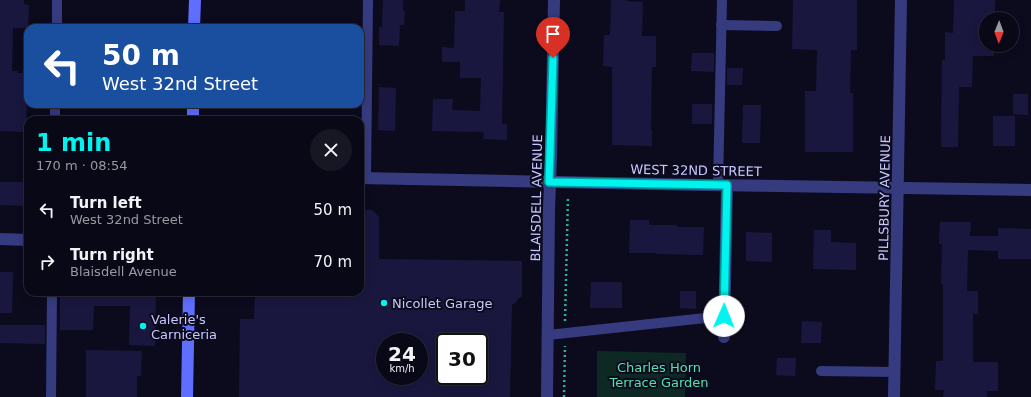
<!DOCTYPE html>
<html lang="en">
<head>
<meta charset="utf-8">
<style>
	:root { --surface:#090816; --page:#171623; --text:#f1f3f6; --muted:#999aa1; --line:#292935; --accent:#00f3ef }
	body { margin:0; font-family:"DejaVu Sans",sans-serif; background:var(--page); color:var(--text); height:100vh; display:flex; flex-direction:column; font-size:15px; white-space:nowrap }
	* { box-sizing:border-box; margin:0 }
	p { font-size:13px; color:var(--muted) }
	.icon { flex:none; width:22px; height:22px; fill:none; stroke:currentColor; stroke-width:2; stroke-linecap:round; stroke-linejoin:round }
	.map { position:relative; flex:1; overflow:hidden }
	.panel { position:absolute; left:24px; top:116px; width:340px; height:180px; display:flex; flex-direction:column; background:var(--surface); border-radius:12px; box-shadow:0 2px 10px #0003,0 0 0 1px var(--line) }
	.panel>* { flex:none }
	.banner { position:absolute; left:24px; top:24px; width:340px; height:84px; border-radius:12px; box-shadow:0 2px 10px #0003,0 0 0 1px var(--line); background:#1a4fa0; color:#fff; overflow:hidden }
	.needle { width:26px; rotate:181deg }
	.fabs { position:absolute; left:979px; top:12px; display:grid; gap:8px }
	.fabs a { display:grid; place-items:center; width:40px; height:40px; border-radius:50%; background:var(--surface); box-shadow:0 2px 10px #0003,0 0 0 1px var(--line); font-size:20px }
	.speed { position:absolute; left:376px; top:333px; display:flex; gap:8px; font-size:20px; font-weight:700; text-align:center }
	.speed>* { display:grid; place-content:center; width:52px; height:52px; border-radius:50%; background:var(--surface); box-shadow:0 2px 10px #0003,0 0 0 1px var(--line); line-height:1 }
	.speed small { font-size:10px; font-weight:400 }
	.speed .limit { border:2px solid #111; border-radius:6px; background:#fff; color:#111 }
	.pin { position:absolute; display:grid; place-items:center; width:34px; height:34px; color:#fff; margin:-41px -17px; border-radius:50% 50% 50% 0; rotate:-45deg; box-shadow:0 0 4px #0007 }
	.pin .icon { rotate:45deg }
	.me { position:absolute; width:44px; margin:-22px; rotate:1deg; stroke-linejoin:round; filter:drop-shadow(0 0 3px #0008) }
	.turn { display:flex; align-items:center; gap:14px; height:84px; padding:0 12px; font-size:18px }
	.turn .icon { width:52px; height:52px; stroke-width:2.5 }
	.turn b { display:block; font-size:28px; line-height:34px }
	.round { display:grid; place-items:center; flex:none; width:42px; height:42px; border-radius:21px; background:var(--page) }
	.head { display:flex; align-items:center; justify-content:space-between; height:68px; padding:0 12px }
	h1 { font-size:24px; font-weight:800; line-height:30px; color:var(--accent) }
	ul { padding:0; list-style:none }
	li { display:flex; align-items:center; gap:12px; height:52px; padding:0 12px }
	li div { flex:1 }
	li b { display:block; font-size:15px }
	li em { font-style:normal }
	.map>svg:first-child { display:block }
	.green { fill:#0e2824 }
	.building { fill:#1a173f; fill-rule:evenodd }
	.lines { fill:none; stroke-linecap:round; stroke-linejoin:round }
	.path { stroke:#2ab299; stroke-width:2.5; stroke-dasharray:2 3; stroke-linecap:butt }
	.lane { stroke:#353b7e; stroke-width:10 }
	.street { stroke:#353b7e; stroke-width:12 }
	.secondary { stroke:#5f6eff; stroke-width:12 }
	.route-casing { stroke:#009e9b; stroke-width:10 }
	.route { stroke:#00f3ef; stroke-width:7 }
	.poi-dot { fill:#00f3ef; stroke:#0c0b1e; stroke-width:1.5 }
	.labels { text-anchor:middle; stroke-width:4; stroke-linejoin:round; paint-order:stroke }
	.street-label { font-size:13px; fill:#c8c8ff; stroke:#0c0b1e }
	.poi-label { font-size:13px; fill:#c8c8ff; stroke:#0c0b1e; text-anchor:start }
	.park-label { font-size:13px; fill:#52e1ad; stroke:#0c0b1e }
</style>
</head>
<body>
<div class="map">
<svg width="1031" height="397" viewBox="0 0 1031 397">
	<rect width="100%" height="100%" fill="#0c0b1e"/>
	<polygon class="green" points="597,351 686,353 685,397 597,397"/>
	<g class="building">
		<polygon points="0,0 24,0 24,4 29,5 28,28 13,28 12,71 18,71 18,73 28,73 28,94 27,94 26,132 0,131"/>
		<polygon points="383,0 403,0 403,11 405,11 404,25 400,25 399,46 379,45 379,27 382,27"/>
		<polygon points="465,0 500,0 499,12 504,12 502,124 507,124 507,140 483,139 484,132 432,131 433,99 453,99 452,110 480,111 481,78 460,78 460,62 442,62 442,47 454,48 455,11 465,11"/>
		<polygon points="611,0 627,0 627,1 643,2 642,36 656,36 656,67 652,67 651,130 652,130 652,146 612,145 612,67 603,66 604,35 610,35"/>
		<polygon points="793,0 857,0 857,50 851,50 850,93 853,93 853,152 805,152 805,91 816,91 817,50 792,49"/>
		<polygon points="954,0 995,0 995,19 986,19 986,45 994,45 994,56 973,56 972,87 959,87 958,147 941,147 942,60 945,60 945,32 953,33"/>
		<polygon points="692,53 714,53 714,72 691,71"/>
		<polygon points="727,68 743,68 742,85 727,85"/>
		<polygon points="379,87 396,88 395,131 378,130"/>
		<polygon points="1013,94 1028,94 1028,115 1013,114"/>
		<rect x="692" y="104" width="20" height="20"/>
		<polygon points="743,105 761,105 760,143 742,143"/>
		<rect x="993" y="116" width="22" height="30"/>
		<polygon points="0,182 28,182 28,203 27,203 27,206 0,205"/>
		<path d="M 360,210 L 372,210 L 379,217 L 379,259 L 522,261 L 522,297 L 520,297 L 520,298 L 518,298 L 518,300 L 517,300 L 516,302 L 515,302 L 515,303 L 512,305 L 510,397 L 239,397 L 240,319 L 254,319 L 255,292 L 360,292 ZM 385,342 L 419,342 L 419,376 L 385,376 ZM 445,342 L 479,342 L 479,376 L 445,376 Z"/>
		<polygon points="630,220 649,220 649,225 677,225 677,227 704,227 703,255 656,254 656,253 629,253"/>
		<polygon points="940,222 971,222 970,236 998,236 998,228 1031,229 1031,259 998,259 998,251 968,250 967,291 978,291 978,314 973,314 973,362 998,362 998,391 987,391 987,397 943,397 944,390 935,390 936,361 943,361 943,284 941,284 942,244 939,244"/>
		<polygon points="814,230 831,230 831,242 856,243 856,270 813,269"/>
		<polygon points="746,232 772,233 772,262 746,261"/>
		<polygon points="0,272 13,272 12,313 0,313"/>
		<polygon points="591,282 622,282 622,308 590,308"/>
		<polygon points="680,291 696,291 696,309 680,308"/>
		<polygon points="60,292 156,292 155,346 129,345 130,306 94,306 93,330 60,330"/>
		<polygon points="802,321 822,322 821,343 801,343"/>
		<polygon points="0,325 45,325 45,344 0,343"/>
		<polygon points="86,350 142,351 141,376 137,376 137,397 86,397"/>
		<polygon points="777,358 796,358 795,376 776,375"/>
	</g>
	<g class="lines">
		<g class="path">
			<polyline points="565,321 568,196"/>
			<polyline points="564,397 565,346"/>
		</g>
		<g class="lane">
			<polyline points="721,25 777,26"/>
			<polyline points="57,28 57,0"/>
			<polyline points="55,120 55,104"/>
			<polyline points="366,178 368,0"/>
			<polyline points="718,185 722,0"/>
			<polyline points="548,335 724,316"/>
			<polyline points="821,371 895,372"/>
			<polyline points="51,397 52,292"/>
		</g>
		<g class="street">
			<path d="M 360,178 C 584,182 807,188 1031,190"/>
			<polyline points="0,239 28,240"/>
			<polyline points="724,337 727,185"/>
			<polyline points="547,397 549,208 551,160 554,0"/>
			<polyline points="894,397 901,0"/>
		</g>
		<g class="secondary">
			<polyline points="194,28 195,0"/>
			<polyline points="193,120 193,104"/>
			<polyline points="187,397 189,292"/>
		</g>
	</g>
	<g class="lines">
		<g class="route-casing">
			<polyline id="route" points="553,58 549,182 727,185 724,316"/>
		</g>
		<use href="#route" class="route"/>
	</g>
	<g class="poi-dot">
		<circle cx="384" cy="303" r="4"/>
		<circle cx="143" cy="326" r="4"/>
	</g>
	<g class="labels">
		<g class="street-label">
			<text transform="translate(696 170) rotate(1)" y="5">WEST 32ND STREET</text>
			<text transform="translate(536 198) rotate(-89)" y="5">BLAISDELL AVENUE</text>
			<text transform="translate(884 198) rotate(-89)" y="5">PILLSBURY AVENUE</text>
		</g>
		<g class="poi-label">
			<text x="392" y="308">Nicollet Garage</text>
			<text x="151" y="324">Valerie's<tspan x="151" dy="15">Carniceria</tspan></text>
		</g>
		<g class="park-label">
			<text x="659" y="372">Charles Horn<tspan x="659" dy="15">Terrace Garden</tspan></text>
		</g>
	</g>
</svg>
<div class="fabs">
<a><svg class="needle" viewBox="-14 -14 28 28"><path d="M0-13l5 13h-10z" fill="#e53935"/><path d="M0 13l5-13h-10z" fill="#999aa1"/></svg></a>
</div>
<div class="speed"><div>24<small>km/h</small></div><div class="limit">30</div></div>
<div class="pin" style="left:553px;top:58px;background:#d93025"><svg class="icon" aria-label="arrive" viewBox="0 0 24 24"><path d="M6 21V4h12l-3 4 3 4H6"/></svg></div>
<svg class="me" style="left:724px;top:316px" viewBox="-20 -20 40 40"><circle r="19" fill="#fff"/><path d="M0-13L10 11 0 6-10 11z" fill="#00f3ef"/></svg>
<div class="banner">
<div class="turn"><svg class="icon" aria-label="left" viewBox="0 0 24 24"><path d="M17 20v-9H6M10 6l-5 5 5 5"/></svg><div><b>50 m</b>West 32nd Street</div></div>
</div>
<section class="panel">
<div class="head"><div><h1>1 min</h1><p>170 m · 08:54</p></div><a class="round"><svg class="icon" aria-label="close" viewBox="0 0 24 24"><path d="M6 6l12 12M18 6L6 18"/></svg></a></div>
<ul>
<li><svg class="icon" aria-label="left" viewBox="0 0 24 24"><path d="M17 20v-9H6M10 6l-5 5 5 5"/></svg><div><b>Turn left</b><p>West 32nd Street</p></div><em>50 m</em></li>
<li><svg class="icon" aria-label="right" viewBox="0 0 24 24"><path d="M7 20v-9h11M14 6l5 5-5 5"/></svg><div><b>Turn right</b><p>Blaisdell Avenue</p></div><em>70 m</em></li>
</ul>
</section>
</div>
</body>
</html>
